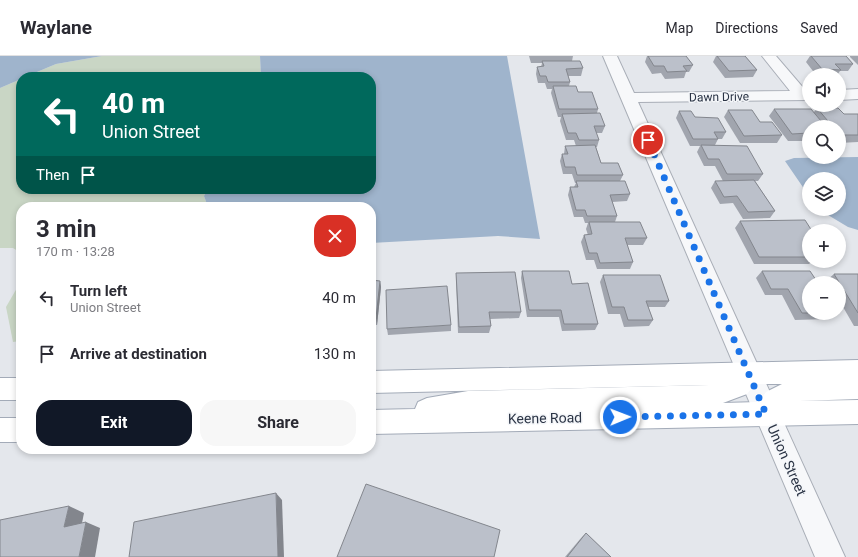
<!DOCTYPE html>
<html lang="en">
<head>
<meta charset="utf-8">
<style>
	:root { --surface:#fff; --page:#f7f7f7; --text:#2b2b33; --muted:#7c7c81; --line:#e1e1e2; --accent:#111827 }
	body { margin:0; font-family:Roboto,sans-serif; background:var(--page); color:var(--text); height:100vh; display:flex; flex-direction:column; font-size:15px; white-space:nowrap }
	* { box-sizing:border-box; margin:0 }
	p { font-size:13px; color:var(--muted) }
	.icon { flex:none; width:22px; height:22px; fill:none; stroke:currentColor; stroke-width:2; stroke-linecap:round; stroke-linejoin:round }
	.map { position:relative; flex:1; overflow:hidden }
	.side { position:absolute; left:16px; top:146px; width:360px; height:252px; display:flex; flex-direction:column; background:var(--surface); border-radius:16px; box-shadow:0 2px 6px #0003 }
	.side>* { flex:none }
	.banner { position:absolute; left:16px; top:16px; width:360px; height:122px; border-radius:16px; box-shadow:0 2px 6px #0003; background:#00695c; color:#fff; overflow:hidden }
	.controls { position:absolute; left:802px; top:12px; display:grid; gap:8px }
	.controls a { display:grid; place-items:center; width:44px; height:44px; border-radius:50%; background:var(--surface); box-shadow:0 2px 6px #0003; font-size:20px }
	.pin { position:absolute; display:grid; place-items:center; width:34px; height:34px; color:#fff; margin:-17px; border:2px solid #fff; border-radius:50%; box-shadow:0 1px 4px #0007 }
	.me { position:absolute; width:44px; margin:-22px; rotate:89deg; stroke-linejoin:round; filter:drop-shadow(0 0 3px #0008) }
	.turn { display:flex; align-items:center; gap:14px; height:84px; padding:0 20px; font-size:18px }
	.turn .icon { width:52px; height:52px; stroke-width:2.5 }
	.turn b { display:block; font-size:28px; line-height:34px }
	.then { display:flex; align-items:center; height:38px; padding:0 20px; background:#0003; gap:8px; font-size:15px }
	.round { display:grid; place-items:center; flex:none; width:42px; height:42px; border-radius:16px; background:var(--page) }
	.summary { display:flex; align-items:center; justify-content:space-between; height:68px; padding:0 20px }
	h1 { font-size:24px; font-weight:700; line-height:30px }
	.button { display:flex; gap:8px; margin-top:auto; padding:8px 20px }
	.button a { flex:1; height:46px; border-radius:16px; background:var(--accent); color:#fff; font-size:16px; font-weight:700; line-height:46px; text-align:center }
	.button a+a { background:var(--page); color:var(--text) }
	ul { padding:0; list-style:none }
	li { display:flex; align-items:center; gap:12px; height:56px; padding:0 20px }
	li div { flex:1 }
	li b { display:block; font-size:15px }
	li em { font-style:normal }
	header { display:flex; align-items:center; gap:24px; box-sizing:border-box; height:56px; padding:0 20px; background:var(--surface); border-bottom:1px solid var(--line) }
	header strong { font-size:19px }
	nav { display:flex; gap:22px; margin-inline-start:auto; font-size:14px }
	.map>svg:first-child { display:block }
	.green { fill:#c9d6c5 }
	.water { fill:#9fb4cc }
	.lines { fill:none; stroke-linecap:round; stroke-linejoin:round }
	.minor-casing { stroke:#a9aeb7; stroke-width:2 }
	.major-casing { stroke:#a3abb8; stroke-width:2 }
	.minor { fill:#f7f8fa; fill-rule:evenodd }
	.major { fill:#fff; fill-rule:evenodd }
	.wall { fill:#a1a5ae }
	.shaded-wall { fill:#83868d }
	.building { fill:#bbc0ca; stroke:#83868d }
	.route { stroke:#1a73e8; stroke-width:7; stroke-dasharray:0 12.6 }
	.labels { text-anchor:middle; stroke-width:3; stroke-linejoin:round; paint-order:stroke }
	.far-street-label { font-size:12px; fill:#2b3445; stroke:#f4f6f9 }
	.street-label { font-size:14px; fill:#2b3445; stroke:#f4f6f9 }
</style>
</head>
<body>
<header>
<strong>Waylane</strong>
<nav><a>Map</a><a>Directions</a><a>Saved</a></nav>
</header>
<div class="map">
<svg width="858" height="501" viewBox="0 0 858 501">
	<rect width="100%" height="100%" fill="#e4e7ec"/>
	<g class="green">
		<polygon points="102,0 260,0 261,21 25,21 56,8"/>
		<polygon points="21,23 21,133 208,133 204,140 208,151 21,151 21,197 13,192 0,192 0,32"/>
		<polygon points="21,225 21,285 13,286 6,251"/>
	</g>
	<g class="water">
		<polygon points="0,0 102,0 56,8 25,21 21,21 21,23 0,32"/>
		<polygon points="260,0 507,0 540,183 498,180 371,187 371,151 208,151 204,140 208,133 371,133 371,21 261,21"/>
		<polygon points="858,101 858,174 848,171 818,153 839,153 839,123 809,123 809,140 785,105 794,102"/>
	</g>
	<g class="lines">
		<g class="minor-casing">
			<g id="minor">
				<polygon points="603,0 617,0 634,37 790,35 762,0 776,0 806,35 809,34 809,44 638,46 845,501 815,501"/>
				<polygon points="858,33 858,43 839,44 839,34"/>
			</g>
		</g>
		<g class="major-casing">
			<g id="major">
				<path d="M 858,304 L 858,343 L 799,345 L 858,344 L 858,368 L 371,378 L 371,354 L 415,353 L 418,346 L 427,342 L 468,335 L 709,329 L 371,337 L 371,315 ZM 782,328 L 766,336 L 759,346 L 723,347 L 747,338 L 755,328 Z"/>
				<rect x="0" y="322" width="21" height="22"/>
				<rect x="0" y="362" width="21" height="24"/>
			</g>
		</g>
		<use href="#minor" class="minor"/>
		<use href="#major" class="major"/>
	</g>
	<g class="wall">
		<polygon points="529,0 573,0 572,5 583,12 581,20 568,20 570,26 569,30 578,36 598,53 597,57 605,70 602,77 596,77 599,84 597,91 596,91 601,107 623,119 620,125 630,138 627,145 612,146 617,160 615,166 647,182 643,189 627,189 633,206 630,213 597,213 594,204 586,204 581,186 584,179 588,179 586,173 588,167 585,167 583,161 574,161 568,139 570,131 574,131 576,127 575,127 572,118 563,118 560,105 562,98 564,98 565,90 576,90 574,84 566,84 560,65 561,61 558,61 551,37 552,33 547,33 545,27 538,27 536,18 537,11 541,11 542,7 531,7"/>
		<polygon points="643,0 686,0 693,9 689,16 686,16 684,22 665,23 661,17 652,18 645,6 647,0"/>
		<polygon points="716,0 745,0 757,14 753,21 725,22 713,6"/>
		<polygon points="810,0 846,0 853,8 848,15 840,15 837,19 816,19 806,6"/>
		<polygon points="850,0 858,0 858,9 850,1"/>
		<polygon points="817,52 844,58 858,58 858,86 839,87 839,71 809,71 809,85 788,85 769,60 774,53 814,56"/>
		<polygon points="728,54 760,66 782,79 777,87 740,87 724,61"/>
		<polygon points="679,55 726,76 722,83 718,83 715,89 763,118 758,125 755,125 775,155 770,162 743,163 733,147 720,148 711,132 715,125 723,125 715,110 704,110 697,96 700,90 690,90 676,62"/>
		<polygon points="740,165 809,175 809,205 812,205 809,208 754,208 735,172"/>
		<polygon points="522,215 572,228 598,268 595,274 562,275 559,261 527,261 521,222"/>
		<polygon points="762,215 836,257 828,263 795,264 782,239 765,239 756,222"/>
		<polygon points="456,217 521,256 519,262 490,263 491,270 489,277 458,277 456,223"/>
		<polygon points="834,218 858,218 858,270 854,270 839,244 839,227 829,227 827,224"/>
		<polygon points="603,219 669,245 665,251 648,251 653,264 649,270 624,271 620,258 608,258 600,226"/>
		<polygon points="371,224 380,225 381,231 377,269 371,269"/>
		<polygon points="451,269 451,275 388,279 387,273"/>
		<polygon points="586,477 611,501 565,501 581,482"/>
	</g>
	<g class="shaded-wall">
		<polygon points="380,225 381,231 377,269 376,262"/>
		<polygon points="276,437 282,444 284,501 278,501"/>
		<polygon points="69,450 84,457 80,477 64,471"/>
		<polygon points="86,466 100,472 95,501 79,501"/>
	</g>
	<g class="building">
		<polygon points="648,0 686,0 693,9 683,10 687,15 667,16 664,10 654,10"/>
		<polygon points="717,0 745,0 757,14 729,15"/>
		<polygon points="811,0 846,0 853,8 835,8 841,14 822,13"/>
		<polygon points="542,5 580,5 583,12 566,13 570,26 548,26 546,20 540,20 537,11 544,10"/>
		<polygon points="553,30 576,30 578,36 592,36 598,53 559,53"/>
		<polygon points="817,52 838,52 844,58 858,58 858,79 840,79 839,78 839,71 833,71"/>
		<polygon points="774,53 811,53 826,71 809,71 809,77 792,78"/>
		<polygon points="728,54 752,54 760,66 772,66 782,79 744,80"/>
		<polygon points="679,55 691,55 695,61 718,62 726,76 714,76 718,83 693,83"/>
		<polygon points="600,57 605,70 594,70 599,84 579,84 576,77 568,77 562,58"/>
		<polygon points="595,89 601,107 618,107 623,119 577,119 575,111 565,111 562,98 568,98 565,90"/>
		<polygon points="701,89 747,90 763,118 727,118 719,103 708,103"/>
		<polygon points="754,124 775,155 748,156 737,140 724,141 715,125"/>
		<polygon points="576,125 625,125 630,138 610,139 617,160 587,160 585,154 576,154 570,131 578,131"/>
		<polygon points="805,164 812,175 809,175 809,188 808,188 809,190 809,201 759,201 740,165"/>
		<polygon points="589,166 640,166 647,182 625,182 633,206 600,207 597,197 589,197 584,179 592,178"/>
		<polygon points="522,215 569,215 572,228 588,227 598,268 564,268 561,254 529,254"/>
		<polygon points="762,215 810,215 818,227 809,227 809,257 836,257 802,257 788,233 771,233"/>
		<polygon points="515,216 521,256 489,256 491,270 459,271 456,217"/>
		<polygon points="834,218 858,218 858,257"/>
		<polygon points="603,219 660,219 669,245 646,245 653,264 628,264 624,251 612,251"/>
		<polygon points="371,224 380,225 376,262 371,262"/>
		<polygon points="447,230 451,269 387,273 386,234"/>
		<polygon points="366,428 500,474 494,501 337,501"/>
		<polygon points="276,437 278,501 129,501 134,466"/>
		<polygon points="69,450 64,471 86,466 79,501 0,501 0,464"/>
		<polygon points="586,477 611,501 567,501"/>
	</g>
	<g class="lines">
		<polyline class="route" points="620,361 766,358 648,84"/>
	</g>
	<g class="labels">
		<g class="far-street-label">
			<text transform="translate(719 41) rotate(-1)" y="4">Dawn Drive</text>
		</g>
		<g class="street-label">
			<text transform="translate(545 362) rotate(-1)" y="5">Keene Road</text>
			<text transform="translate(787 404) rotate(66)" y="5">Union Street</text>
		</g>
	</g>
</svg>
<div class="controls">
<a><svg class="icon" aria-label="sound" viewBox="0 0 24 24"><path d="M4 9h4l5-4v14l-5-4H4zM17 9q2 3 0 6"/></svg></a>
<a><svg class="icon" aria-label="search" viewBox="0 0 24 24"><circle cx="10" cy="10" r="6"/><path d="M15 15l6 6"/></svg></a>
<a><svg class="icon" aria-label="layers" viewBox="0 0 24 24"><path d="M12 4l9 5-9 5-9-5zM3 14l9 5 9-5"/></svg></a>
<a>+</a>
<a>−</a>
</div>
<div class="pin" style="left:648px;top:84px;background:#d93025"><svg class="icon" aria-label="arrive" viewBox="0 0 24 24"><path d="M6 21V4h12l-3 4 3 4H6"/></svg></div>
<svg class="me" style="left:620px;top:361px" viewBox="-20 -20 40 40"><circle r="17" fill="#1a73e8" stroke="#fff" stroke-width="3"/><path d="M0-11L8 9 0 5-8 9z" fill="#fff"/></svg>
<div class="banner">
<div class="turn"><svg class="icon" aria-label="left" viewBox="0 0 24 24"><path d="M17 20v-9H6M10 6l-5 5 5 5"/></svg><div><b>40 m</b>Union Street</div></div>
<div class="then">Then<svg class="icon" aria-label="arrive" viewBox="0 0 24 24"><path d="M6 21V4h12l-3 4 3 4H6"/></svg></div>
</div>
<section class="side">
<div class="summary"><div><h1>3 min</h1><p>170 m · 13:28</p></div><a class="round" style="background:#d93025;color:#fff"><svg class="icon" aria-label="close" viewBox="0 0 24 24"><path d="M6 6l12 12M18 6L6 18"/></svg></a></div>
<ul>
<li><svg class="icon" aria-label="left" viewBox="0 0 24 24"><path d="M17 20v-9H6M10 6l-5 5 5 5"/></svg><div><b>Turn left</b><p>Union Street</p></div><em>40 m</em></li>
<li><svg class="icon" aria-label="arrive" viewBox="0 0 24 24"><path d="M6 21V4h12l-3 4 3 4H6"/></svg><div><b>Arrive at destination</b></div><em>130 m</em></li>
</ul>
<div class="button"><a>Exit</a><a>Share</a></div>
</section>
</div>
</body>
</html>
